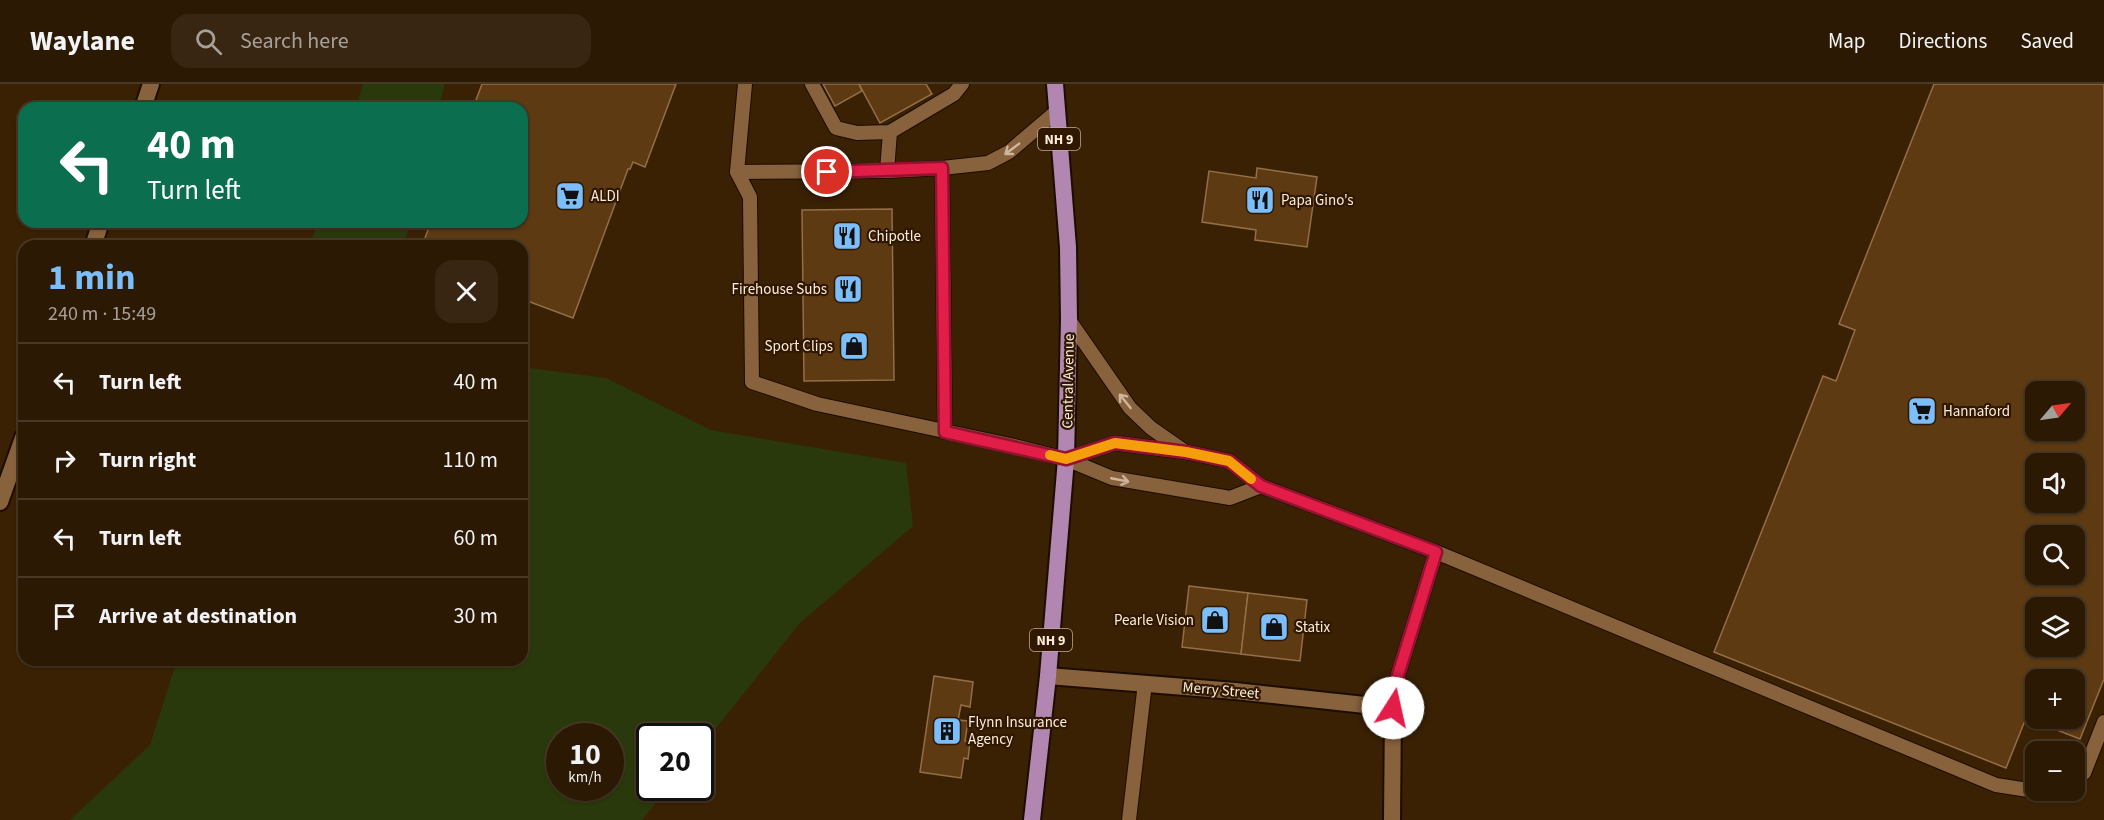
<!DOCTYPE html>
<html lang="en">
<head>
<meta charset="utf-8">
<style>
	:root { --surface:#2c1903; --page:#382612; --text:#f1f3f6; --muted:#a6a09a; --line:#483825; --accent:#7bbef9 }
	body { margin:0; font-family:"Source Sans 3",sans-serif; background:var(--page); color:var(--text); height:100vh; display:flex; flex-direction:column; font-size:22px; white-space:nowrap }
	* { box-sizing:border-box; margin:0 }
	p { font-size:20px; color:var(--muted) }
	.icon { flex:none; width:33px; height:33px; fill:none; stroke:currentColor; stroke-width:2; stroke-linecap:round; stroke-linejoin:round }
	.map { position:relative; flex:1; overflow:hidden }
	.sheet { position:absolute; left:18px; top:156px; width:510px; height:426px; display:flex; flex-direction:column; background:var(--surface); border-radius:18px; box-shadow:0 2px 4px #0004,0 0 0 2px var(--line) }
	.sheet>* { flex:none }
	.banner { position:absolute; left:18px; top:18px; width:510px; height:126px; border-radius:18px; box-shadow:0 2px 4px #0004,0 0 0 2px var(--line); background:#0b6e4f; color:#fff; overflow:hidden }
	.needle { width:39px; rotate:61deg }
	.fabs { position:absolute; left:2025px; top:297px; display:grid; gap:12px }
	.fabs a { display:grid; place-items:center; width:60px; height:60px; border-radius:12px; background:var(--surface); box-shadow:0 2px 4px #0004,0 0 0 2px var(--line); font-size:30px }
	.speed { position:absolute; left:546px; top:639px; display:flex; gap:12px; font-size:30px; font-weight:700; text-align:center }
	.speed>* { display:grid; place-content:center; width:78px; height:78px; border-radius:50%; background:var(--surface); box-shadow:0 2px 4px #0004,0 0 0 2px var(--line); line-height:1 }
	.speed small { font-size:15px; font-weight:400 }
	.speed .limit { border:3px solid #111; border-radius:9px; background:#fff; color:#111 }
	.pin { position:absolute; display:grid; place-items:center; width:51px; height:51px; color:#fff; margin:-26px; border:3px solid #fff; border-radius:50%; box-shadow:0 2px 6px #0007 }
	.me { position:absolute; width:66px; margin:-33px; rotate:10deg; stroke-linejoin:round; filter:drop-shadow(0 0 4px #0008) }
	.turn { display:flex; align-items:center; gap:21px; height:126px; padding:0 30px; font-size:27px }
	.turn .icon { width:78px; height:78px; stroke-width:2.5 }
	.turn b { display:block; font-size:42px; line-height:51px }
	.round { display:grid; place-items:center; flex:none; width:63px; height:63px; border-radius:18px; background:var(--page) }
	.headline { display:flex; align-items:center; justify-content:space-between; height:102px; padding:0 30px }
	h1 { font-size:36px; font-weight:700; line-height:45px; color:var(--accent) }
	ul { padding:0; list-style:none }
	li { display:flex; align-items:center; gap:18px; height:78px; padding:0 30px; border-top:2px solid var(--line) }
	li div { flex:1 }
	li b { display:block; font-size:22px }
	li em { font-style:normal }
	header { display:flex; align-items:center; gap:36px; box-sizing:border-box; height:84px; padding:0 30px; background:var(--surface); border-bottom:2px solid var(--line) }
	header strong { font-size:28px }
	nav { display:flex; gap:33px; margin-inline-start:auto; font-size:21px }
	.search { width:420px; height:54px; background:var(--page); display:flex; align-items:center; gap:15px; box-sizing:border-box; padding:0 21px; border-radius:18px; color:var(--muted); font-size:22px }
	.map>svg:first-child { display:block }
	.green { fill:#29390b; fill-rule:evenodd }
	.building { fill:#5d3a12; stroke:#936e48; stroke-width:1.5; fill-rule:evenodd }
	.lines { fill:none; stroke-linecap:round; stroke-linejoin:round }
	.service-casing { stroke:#1d0c00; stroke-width:16 }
	.minor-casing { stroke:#1d0c00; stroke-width:20 }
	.primary-casing { stroke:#1d0c00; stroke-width:20 }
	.service { stroke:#87623d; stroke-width:14 }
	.minor { stroke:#87623d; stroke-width:16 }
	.primary { stroke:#b186b0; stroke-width:16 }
	.oneway { stroke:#ceb59c }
	.route-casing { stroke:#92132f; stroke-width:15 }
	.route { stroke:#e11d48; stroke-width:10 }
	.slow { stroke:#f59e0b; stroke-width:10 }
	.labels { text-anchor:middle; stroke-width:4.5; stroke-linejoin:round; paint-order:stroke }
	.shield { fill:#301800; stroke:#c0ac9a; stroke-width:1.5 }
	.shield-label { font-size:14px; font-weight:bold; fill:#fdecdc }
	.poi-label { font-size:15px; fill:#fdecdc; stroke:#301800; text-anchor:start }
	.street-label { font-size:15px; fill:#fdecdc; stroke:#301800 }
</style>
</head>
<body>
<header>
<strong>Waylane</strong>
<div class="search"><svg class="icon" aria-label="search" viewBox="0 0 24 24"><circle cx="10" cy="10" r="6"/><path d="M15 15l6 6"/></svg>Search here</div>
<nav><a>Map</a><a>Directions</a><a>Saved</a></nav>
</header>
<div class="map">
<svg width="2104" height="736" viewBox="0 0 2104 736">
	<rect width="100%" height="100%" fill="#3a2104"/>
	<g class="green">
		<polygon points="363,0 445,0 438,24 356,24"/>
		<polygon points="318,138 410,138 404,162 310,162"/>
		<path d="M 522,283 L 606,294 L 711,346 L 906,379 L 913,442 L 799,540 L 701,663 L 700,652 L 650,652 L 650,704 L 668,704 L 642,736 L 70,736 L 150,661 L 177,576 L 522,576 ZM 560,652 L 610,652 L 610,704 L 560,704 Z"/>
	</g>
	<g class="building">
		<polygon points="482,0 676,0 645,83 633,78 630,85 628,85 573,234 522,215 522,162 422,162 431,138 522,138 522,24 473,24"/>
		<polygon points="823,0 859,0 862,7 835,22"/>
		<polygon points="859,0 926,0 932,10 880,39"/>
		<path d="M 1934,0 L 2104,0 L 2104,595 L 2080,655 L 2026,634 L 2006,684 L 1714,568 L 1823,292 L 1836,297 L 1855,246 L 1839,240 ZM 2036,308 L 2074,308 L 2074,346 L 2036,346 ZM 2036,380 L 2074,380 L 2074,418 L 2036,418 ZM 2036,452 L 2074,452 L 2074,490 L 2036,490 ZM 2036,524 L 2074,524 L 2074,562 L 2036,562 ZM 2036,596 L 2074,596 L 2074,634 L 2036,634 Z"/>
		<polygon points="1257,84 1317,93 1307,163 1255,156 1256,146 1202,138 1209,87 1256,94"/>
		<polygon points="892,125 894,296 804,297 802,126"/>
		<polygon points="1189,502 1248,509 1241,570 1182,563"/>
		<polygon points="1248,509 1307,516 1300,577 1241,570"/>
		<polygon points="934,592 973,598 970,623 961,621 958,636 968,637 965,657 970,658 968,675 964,674 961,694 920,688"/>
	</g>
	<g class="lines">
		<g class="service-casing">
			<g id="service">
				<polyline points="745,0 737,88 887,87 942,84 988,79 1009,68 1057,27"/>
				<polyline points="812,0 836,44 857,49 890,48 954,10 962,0"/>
				<polyline points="942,84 945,348"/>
				<polyline points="887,87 890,48"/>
				<polyline points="737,88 750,113 752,298 817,320 1010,361 1066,375 1112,394 1230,414 1261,402"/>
				<polyline points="1069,236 1130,324 1151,344 1184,367"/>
				<polyline points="1066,375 1115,359 1186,368 1229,377 1261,402 1436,468 1996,701 2048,709 2052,706"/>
				<polyline points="1393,624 1398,591 1436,468"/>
				<polyline points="2074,694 2084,689 2104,638"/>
				<polyline points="1129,736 1145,599"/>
			</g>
		</g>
		<g class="minor-casing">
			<g id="minor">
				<polyline points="143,24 151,0"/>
				<polyline points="93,162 101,138"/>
				<polyline points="0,418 24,351"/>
				<polyline points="1048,592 1235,607 1393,624 1392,736"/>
			</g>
		</g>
		<g class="primary-casing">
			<polyline id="primary" points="1032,736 1048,592 1066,375 1069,236 1068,163 1055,0"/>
		</g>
		<use href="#service" class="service"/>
		<use href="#minor" class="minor"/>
		<use href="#primary" class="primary"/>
	</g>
	<defs><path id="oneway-shaft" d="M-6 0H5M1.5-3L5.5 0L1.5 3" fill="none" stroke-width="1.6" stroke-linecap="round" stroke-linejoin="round" transform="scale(1.5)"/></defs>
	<g class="oneway">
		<use href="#oneway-shaft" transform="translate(1012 65) rotate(143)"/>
		<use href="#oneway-shaft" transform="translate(1125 317) rotate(-129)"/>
		<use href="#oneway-shaft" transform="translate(1120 396) rotate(11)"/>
	</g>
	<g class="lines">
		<g class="route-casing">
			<polyline id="route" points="827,88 942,84 945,348 1066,375 1115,359 1186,368 1229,377 1261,402 1436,468 1398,591 1393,624"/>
		</g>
		<use href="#route" class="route"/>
		<polyline class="slow" points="1050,371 1066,375 1115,359 1186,368 1229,377 1251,395"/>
	</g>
	<defs>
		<g id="supermarket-square" transform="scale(1.5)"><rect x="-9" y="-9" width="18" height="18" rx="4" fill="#7bbef9" stroke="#301800"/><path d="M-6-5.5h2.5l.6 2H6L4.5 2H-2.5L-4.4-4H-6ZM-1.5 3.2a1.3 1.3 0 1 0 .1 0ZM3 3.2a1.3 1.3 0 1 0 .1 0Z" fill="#111"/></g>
		<g id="restaurant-square" transform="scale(1.5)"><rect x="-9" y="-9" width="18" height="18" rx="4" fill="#7bbef9" stroke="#301800"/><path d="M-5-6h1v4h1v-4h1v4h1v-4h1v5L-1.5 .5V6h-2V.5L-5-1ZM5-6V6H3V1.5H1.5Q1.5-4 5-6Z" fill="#111"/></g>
		<g id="shop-square" transform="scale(1.5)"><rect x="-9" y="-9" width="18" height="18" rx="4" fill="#7bbef9" stroke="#301800"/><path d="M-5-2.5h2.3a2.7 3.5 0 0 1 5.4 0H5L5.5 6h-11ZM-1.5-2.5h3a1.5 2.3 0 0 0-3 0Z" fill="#111"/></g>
		<g id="building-square" transform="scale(1.5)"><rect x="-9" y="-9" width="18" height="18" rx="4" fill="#7bbef9" stroke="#301800"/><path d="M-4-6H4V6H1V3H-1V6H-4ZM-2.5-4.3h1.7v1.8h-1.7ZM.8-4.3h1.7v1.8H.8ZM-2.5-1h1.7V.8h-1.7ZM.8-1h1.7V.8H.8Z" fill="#111"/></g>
	</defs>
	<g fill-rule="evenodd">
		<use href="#supermarket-square" x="570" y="112"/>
		<use href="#restaurant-square" x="1260" y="116"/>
		<use href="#restaurant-square" x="847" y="152"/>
		<use href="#restaurant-square" x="848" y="205"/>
		<use href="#shop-square" x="854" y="262"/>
		<use href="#supermarket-square" x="1922" y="327"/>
		<use href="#shop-square" x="1215" y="536"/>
		<use href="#shop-square" x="1274" y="543"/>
		<use href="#building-square" x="947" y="647"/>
	</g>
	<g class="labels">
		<g class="shield">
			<rect x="1038" y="44" width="42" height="22" rx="4.5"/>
			<rect x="1030" y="545" width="42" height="22" rx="4.5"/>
		</g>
		<g class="shield-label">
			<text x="1059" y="60">NH 9</text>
			<text x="1051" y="561">NH 9</text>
		</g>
		<g class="poi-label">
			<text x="591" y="117">ALDI</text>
			<text x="1281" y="121">Papa Gino's</text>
			<text x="868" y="157">Chipotle</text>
			<text x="827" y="210" text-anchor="end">Firehouse Subs</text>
			<text x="833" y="267" text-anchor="end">Sport Clips</text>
			<text x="1943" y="332">Hannaford</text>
			<text x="1194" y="541" text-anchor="end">Pearle Vision</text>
			<text x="1295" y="548">Statix</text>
			<text x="968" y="643">Flynn Insurance<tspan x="968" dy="17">Agency</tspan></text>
		</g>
		<g class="street-label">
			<text transform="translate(1068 297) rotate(-89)" y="5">Central Avenue</text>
			<text transform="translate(1221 606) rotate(5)" y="5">Merry Street</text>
		</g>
	</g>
</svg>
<div class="fabs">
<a><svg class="needle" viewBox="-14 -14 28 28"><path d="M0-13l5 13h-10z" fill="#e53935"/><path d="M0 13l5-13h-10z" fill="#a6a09a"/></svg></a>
<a><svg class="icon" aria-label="sound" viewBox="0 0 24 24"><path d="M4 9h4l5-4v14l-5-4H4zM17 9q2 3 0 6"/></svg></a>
<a><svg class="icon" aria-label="search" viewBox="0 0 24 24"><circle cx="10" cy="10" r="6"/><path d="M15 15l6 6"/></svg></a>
<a><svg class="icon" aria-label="layers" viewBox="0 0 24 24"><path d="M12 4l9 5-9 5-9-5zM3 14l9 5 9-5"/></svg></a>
<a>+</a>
<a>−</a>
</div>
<div class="speed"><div>10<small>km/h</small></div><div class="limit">20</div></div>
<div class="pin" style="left:827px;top:88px;background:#d93025"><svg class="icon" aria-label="arrive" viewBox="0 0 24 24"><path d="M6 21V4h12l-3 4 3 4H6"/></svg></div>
<svg class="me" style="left:1393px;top:624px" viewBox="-20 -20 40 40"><circle r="19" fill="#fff"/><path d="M0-13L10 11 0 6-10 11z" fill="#e11d48"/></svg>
<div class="banner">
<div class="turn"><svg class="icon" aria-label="left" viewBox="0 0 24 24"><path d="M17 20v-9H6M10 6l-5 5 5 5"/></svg><div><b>40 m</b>Turn left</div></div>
</div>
<section class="sheet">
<div class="headline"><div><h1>1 min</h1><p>240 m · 15:49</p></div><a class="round"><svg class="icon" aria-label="close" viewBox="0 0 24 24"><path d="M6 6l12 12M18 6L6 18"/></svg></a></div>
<ul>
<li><svg class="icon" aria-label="left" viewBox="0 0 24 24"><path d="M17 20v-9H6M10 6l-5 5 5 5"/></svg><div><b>Turn left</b></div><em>40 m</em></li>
<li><svg class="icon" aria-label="right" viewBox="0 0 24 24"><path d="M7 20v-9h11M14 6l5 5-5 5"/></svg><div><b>Turn right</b></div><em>110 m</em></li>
<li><svg class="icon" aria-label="left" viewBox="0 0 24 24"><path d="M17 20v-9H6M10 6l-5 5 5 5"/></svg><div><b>Turn left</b></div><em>60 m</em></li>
<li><svg class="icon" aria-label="arrive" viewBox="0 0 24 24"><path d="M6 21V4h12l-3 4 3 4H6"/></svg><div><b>Arrive at destination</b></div><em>30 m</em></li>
</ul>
</section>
</div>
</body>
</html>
